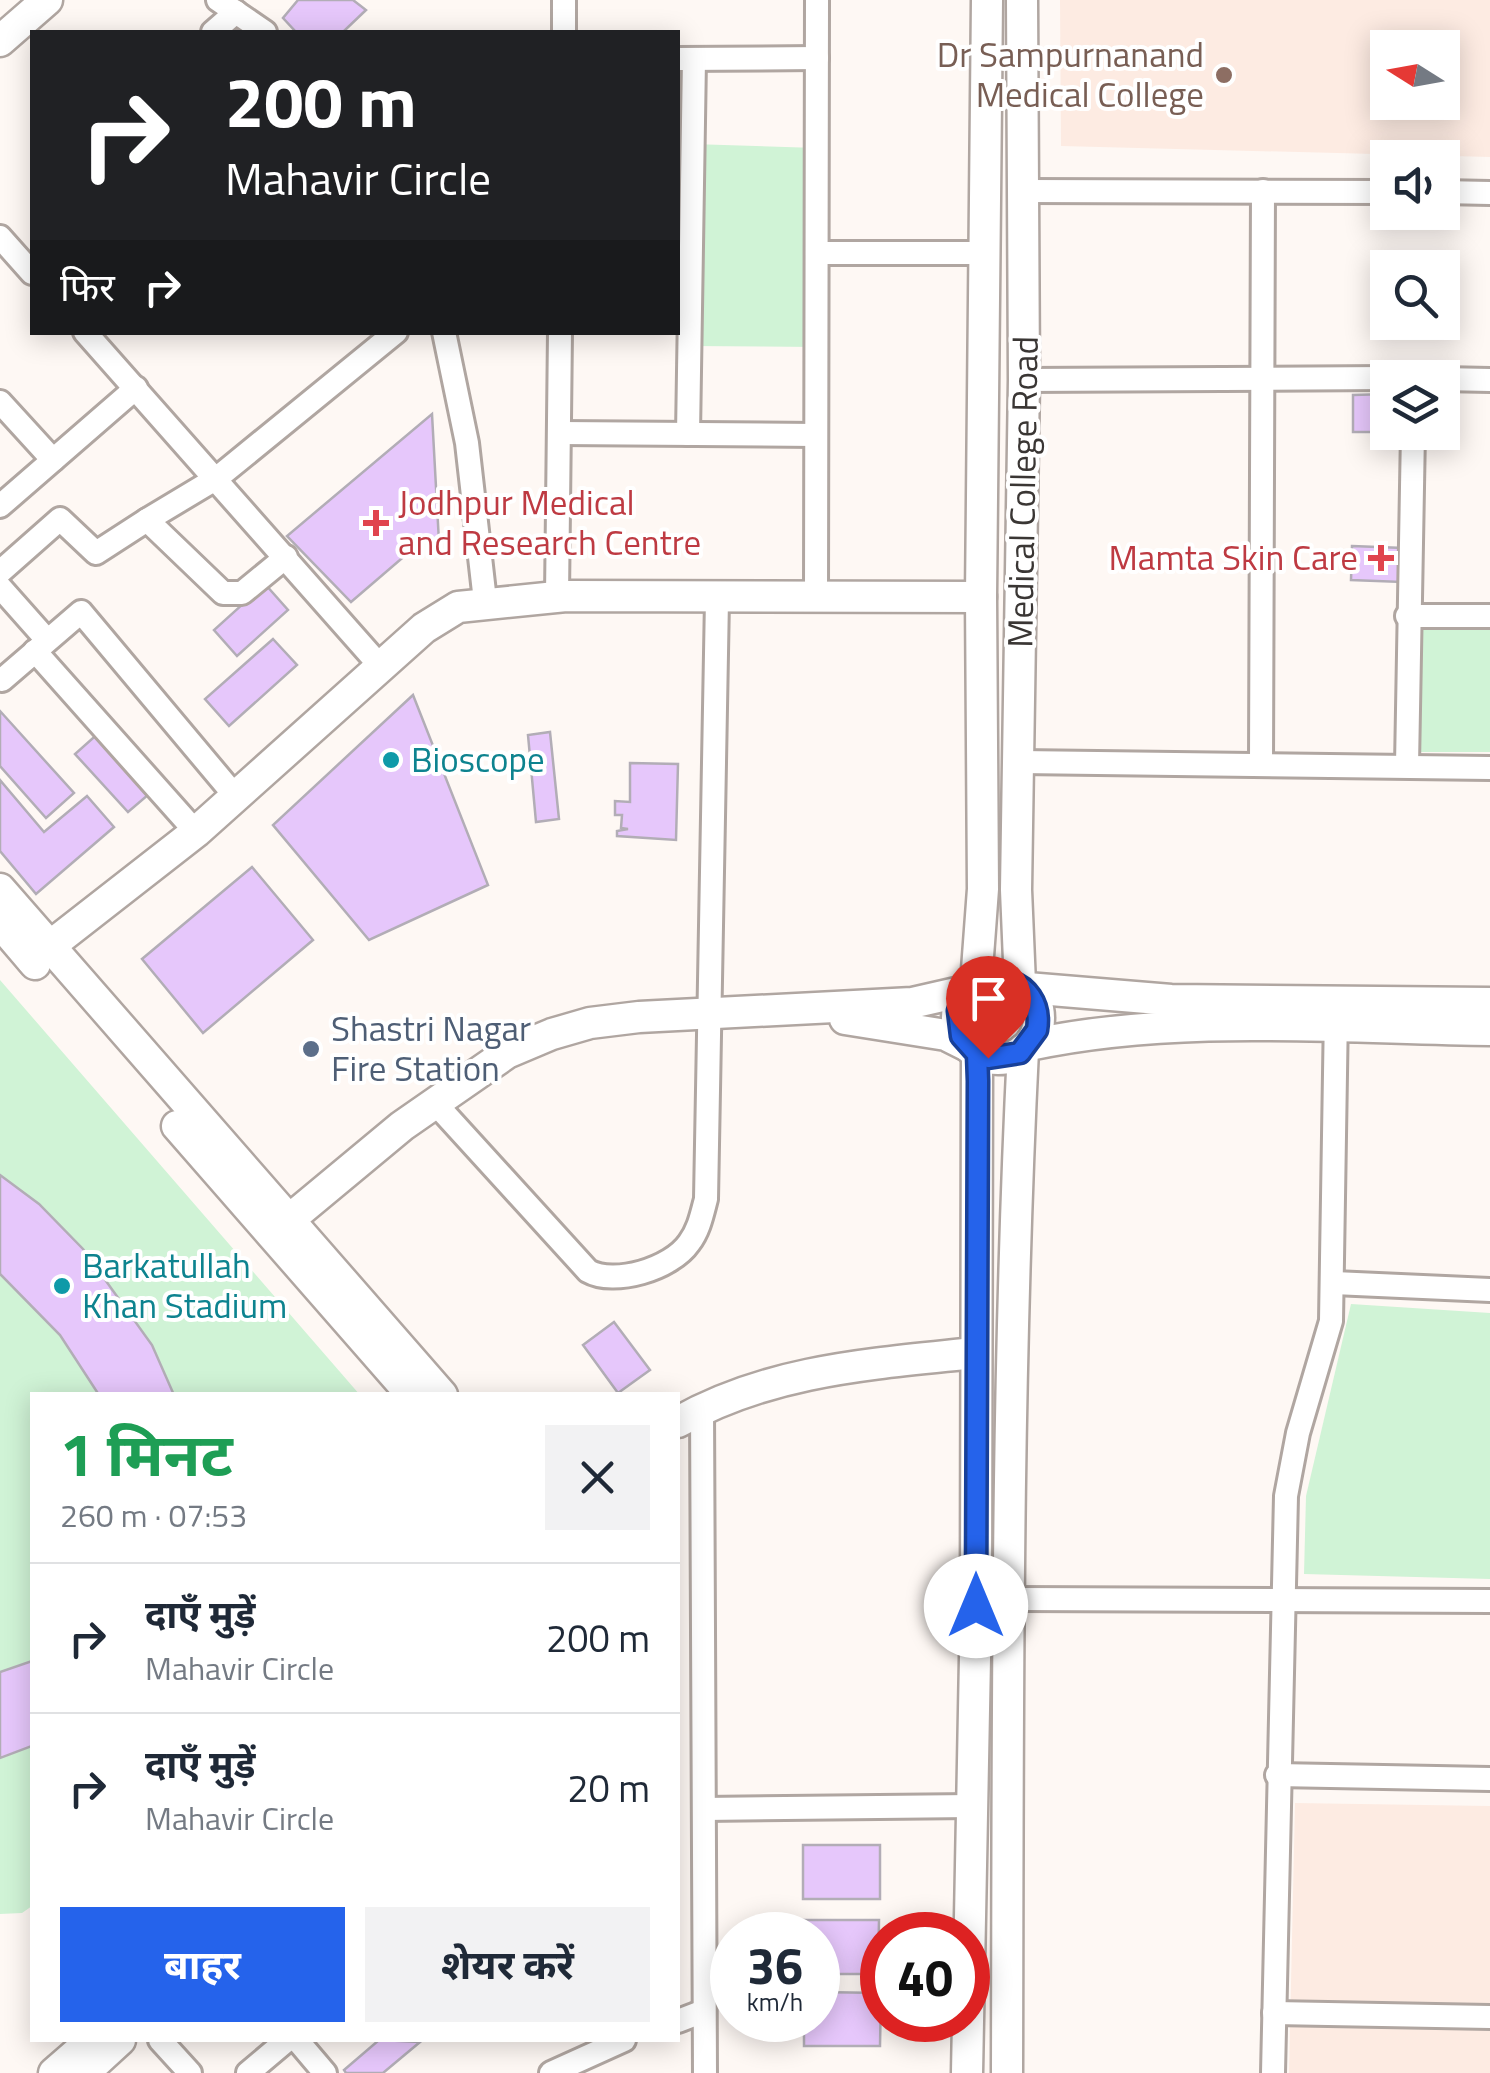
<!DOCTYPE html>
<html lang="hi">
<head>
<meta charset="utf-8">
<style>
	:root { --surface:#fff; --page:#f2f2f3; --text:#1f2937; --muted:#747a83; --line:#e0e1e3; --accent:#2563eb }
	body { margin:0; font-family:"Titillium Web","Noto Sans Devanagari",sans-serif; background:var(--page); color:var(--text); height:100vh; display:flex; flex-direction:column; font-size:38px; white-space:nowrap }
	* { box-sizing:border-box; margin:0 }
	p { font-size:32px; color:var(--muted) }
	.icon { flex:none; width:55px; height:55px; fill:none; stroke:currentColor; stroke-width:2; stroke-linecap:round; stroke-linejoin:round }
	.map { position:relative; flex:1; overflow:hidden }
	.panel { position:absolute; left:30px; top:1392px; width:650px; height:650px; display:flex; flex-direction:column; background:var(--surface); border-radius:0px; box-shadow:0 5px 25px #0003 }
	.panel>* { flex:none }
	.banner { position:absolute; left:30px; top:30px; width:650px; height:305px; border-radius:0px; box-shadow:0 5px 25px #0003; background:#202124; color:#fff; overflow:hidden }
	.needle { width:65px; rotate:281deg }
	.controls { position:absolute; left:1370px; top:30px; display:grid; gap:20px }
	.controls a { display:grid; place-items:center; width:90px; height:90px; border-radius:0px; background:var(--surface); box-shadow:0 5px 25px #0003; font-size:50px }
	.speed { position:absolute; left:710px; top:1912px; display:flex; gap:20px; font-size:50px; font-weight:700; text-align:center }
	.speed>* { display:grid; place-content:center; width:130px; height:130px; border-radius:50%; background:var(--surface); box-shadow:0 5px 25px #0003; line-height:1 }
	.speed small { font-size:25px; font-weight:400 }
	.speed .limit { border:15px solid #d22; background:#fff; color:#111 }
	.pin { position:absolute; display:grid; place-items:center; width:85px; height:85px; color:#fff; margin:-102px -42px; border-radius:50% 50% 50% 0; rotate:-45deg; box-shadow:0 0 10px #0007 }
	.pin .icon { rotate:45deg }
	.me { position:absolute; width:110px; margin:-55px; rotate:0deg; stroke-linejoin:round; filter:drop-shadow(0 0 8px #0008) }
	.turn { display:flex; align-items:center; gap:35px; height:210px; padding:0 30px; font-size:45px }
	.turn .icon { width:130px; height:130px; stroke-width:2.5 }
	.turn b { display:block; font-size:70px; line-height:85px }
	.then { display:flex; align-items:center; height:95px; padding:0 30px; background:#0003; gap:20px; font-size:38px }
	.round { display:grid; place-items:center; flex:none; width:105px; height:105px; border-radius:0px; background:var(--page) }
	.head { display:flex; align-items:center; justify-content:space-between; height:170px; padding:0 30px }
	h1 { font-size:60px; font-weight:700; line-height:75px; color:#1e9e55 }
	.button { display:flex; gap:20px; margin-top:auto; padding:20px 30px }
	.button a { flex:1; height:115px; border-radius:0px; background:var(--accent); color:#fff; font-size:40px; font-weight:700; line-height:115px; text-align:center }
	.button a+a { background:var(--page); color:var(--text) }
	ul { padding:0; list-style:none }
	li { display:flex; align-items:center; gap:30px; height:150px; padding:0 30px; border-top:2px solid var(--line) }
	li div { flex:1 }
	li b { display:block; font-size:38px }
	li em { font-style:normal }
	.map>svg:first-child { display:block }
	.built { fill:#fdebe2; fill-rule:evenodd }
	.green { fill:#d0f3d6 }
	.building { fill:#e6c7fb; stroke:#b2adb6; stroke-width:2.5 }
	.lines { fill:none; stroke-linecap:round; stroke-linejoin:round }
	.street-casing { stroke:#b0a6a1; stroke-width:28 }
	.secondary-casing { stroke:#b0a6a1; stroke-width:35 }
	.street { stroke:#fff; stroke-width:22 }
	.secondary { stroke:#fff; stroke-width:30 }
	.route-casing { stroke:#184099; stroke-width:25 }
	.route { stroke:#2563eb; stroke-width:18 }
	.education-dot { fill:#8d6e63; stroke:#fff; stroke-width:4 }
	.health-dot { fill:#e0444e; stroke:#fff; stroke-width:4 }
	.culture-dot { fill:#0f9aa8; stroke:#fff; stroke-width:4 }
	.service-dot { fill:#5c6f8a; stroke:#fff; stroke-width:4 }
	.labels { text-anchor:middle; stroke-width:8; stroke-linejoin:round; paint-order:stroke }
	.education-label { font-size:35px; fill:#785e54; stroke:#fff; text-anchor:end }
	.street-label { font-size:35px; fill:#3a3634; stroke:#fff }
	.health-label { font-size:35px; fill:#be3a42; stroke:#fff; text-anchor:start }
	.culture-label { font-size:35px; fill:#0d838f; stroke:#fff; text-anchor:start }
	.service-label { font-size:35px; fill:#4e5e75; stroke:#fff; text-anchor:start }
</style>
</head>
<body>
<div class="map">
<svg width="1490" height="2073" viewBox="0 0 1490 2073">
	<rect width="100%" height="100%" fill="#fef8f4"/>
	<g class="built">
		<path d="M 1060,0 L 1490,0 L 1490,157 L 1061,146 ZM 1388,48 L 1442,48 L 1442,102 L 1388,102 Z"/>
		<polygon points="1295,1803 1490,1806 1490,2073 1289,2073"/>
	</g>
	<g class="green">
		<polygon points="692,144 817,148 817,347 688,346"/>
		<polygon points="1419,629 1490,629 1490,752 1418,752"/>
		<polygon points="0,980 360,1395 32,1395 32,1906 22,1913 0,1914"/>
		<polygon points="1351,1304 1490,1313 1490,1579 1304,1574 1306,1496"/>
	</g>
	<g class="building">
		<polygon points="298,0 353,0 366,10 343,32 296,32 283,18"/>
		<polygon points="1388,394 1388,432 1353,432 1353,395"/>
		<polygon points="432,414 439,542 422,541 351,602 287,536"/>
		<polygon points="1352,546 1403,548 1402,582 1351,580"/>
		<polygon points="265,584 288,610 237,656 214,630"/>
		<polygon points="273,639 297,665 229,726 205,699"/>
		<polygon points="413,695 488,885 369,940 273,825"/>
		<polygon points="0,711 74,793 46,818 0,766"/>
		<polygon points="102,730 155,789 128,812 75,754"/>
		<polygon points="550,732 559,819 536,822 528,735"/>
		<polygon points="630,763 678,764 676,840 617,836 617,831 628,829 621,828 622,815 615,815 615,801 630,802"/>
		<polygon points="0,780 44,832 87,796 114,827 36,894 0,851"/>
		<polygon points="252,867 313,940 203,1033 142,959"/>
		<polygon points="0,1175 39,1204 83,1249 152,1345 174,1395 99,1395 60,1335 0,1274"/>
		<polygon points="614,1322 650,1370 618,1393 583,1345"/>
		<polygon points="32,1661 32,1746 0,1758 0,1672"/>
		<rect x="803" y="1845" width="77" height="54"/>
		<polygon points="802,1920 879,1920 878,1974 818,1974 818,1935 802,1935"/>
		<polygon points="818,1992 881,1993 880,2046 804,2046 804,2020 818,2020"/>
		<polygon points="379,2040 420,2042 383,2073 346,2073 344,2070"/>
	</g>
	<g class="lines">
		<g class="street-casing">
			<g id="street">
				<polyline points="218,0 265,32"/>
				<polyline points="213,32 236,12"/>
				<polyline points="564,32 564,0"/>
				<polyline points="678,59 817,58"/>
				<polyline points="1025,191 1388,192"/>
				<polyline points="1442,192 1490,193"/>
				<polyline points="0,237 32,273"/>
				<polyline points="817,253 985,253"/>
				<polyline points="85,332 382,668"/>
				<polyline points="444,332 467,443 485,601"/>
				<polyline points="1442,379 1490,380"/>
				<polyline points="1024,380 1388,378"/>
				<polyline points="0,402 53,460"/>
				<polyline points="559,433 816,435"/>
				<polyline points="688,434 694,59"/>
				<polyline points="0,506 136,388"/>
				<polyline points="286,557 242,593 223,593 147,520 217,478 396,332"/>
				<polyline points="0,572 60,519 96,553 147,520"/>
				<polyline points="0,587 47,640"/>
				<polyline points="557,596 560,332"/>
				<polyline points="816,598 817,0"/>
				<polyline points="1407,616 1490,616"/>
				<polyline points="35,651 196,832"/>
				<polyline points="2,680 81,612 236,797"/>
				<polyline points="1020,762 1490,768"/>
				<polyline points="1261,762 1263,191"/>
				<polyline points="1407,765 1413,432"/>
				<path d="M 435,1103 L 588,1271 C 614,1286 671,1269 689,1243 C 699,1230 702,1214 706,1199 L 717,599"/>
				<polyline points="1334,1283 1490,1290"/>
				<polyline points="702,1408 705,2073"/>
				<polyline points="1009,1599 1490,1601"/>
				<polyline points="1277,1775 1490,1779"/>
				<polyline points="704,1809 972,1806"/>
				<polyline points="1274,2013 1490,2017"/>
				<polyline points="678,2021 704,2011"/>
				<polyline points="160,2040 190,2073"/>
				<polyline points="297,2040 325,2073"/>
				<polyline points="248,2073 287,2040"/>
				<polyline points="551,2073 624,2040"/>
				<polyline points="1273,2073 1286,1496 1298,1433 1331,1321 1336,1012"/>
			</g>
		</g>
		<g class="secondary-casing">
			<g id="secondary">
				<polyline points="0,41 47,0"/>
				<polyline points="0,889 442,1395"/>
				<polyline points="0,923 35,964"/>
				<polyline points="32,960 196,832 424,628 458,607 566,596 981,597"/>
				<circle cx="998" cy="1018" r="41"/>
				<polyline points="976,983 983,889 981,597 987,0"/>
				<polyline points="1020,984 1016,890 1024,380 1022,0"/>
				<polyline points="1027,988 1171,1000 1490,1003"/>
				<polyline points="845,1019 946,1035 968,1046"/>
				<path d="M 1029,1045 C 1178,1013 1338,1028 1490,1030"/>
				<polyline points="177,1126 412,1395"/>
				<polyline points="272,1234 402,1126 507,1053 552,1034 590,1023 639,1017 912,1003 969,990"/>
				<path d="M 678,1422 C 770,1370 870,1364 974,1353"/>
				<polyline points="54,2073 92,2040"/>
				<polyline points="84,2073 120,2040"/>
				<polyline points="967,2073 976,1606 977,1054"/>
				<path d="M 1007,2073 C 1008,1732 1006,1391 1023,1050"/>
			</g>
		</g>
		<use href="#street" class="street"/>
		<use href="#secondary" class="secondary"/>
	</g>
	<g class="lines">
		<g class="route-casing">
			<path id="route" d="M 976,1606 L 978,1081 L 977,1054 L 961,1036 L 958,1011 C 974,959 1046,975 1037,1030 L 1020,1053 L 988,1058"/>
		</g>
		<use href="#route" class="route"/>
	</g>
	<circle class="education-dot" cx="1224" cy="75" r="10"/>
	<g class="health-dot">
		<path d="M371 508h10v10h10v10h-10v10h-10v-10h-10v-10h10z"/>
		<path d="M1376 543h10v10h10v10h-10v10h-10v-10h-10v-10h10z"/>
	</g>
	<g class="culture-dot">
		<circle cx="391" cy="760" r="10"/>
		<circle cx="62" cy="1286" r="10"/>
	</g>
	<circle class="service-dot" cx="311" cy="1049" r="10"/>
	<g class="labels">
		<g class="education-label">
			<text x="1204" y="67">Dr Sampurnanand<tspan x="1204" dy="40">Medical College</tspan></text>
		</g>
		<g class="street-label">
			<text transform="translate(1023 492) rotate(-89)" y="12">Medical College Road</text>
		</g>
		<g class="health-label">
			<text x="398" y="515">Jodhpur Medical<tspan x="398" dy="40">and Research Centre</tspan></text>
			<text x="1358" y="570" text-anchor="end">Mamta Skin Care</text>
		</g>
		<g class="culture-label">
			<text x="411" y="772">Bioscope</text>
			<text x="82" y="1278">Barkatullah<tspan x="82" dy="40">Khan Stadium</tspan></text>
		</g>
		<g class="service-label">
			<text x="331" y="1041">Shastri Nagar<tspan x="331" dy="40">Fire Station</tspan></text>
		</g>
	</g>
</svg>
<div class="controls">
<a><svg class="needle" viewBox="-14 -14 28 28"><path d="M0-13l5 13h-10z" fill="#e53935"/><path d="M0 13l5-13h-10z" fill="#747a83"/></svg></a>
<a><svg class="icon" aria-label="sound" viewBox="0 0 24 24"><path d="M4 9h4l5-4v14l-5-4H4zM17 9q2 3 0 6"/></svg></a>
<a><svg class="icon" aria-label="search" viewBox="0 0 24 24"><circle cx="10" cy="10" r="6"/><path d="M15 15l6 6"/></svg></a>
<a><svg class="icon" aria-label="layers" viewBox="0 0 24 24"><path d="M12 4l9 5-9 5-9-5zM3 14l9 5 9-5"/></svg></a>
</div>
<div class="speed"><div>36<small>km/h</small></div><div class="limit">40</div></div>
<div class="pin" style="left:988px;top:1058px;background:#d93025"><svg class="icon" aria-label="arrive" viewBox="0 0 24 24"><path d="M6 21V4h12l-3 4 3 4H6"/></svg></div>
<svg class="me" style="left:976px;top:1606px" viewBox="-20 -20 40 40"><circle r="19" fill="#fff"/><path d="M0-13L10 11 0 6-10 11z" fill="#2563eb"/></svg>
<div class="banner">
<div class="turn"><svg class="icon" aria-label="right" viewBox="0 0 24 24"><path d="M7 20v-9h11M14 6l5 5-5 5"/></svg><div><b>200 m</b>Mahavir Circle</div></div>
<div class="then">फिर<svg class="icon" aria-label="right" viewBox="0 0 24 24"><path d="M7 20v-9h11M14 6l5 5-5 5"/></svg></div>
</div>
<section class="panel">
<div class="head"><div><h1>1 मिनट</h1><p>260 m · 07:53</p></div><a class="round"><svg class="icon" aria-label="close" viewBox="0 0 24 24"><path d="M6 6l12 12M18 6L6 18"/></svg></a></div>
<ul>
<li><svg class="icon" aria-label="right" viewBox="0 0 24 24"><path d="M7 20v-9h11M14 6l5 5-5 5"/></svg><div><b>दाएँ मुड़ें</b><p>Mahavir Circle</p></div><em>200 m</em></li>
<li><svg class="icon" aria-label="right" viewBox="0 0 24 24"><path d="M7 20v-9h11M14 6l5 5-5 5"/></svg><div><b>दाएँ मुड़ें</b><p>Mahavir Circle</p></div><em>20 m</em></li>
</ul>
<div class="button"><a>बाहर</a><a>शेयर करें</a></div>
</section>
</div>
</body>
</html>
